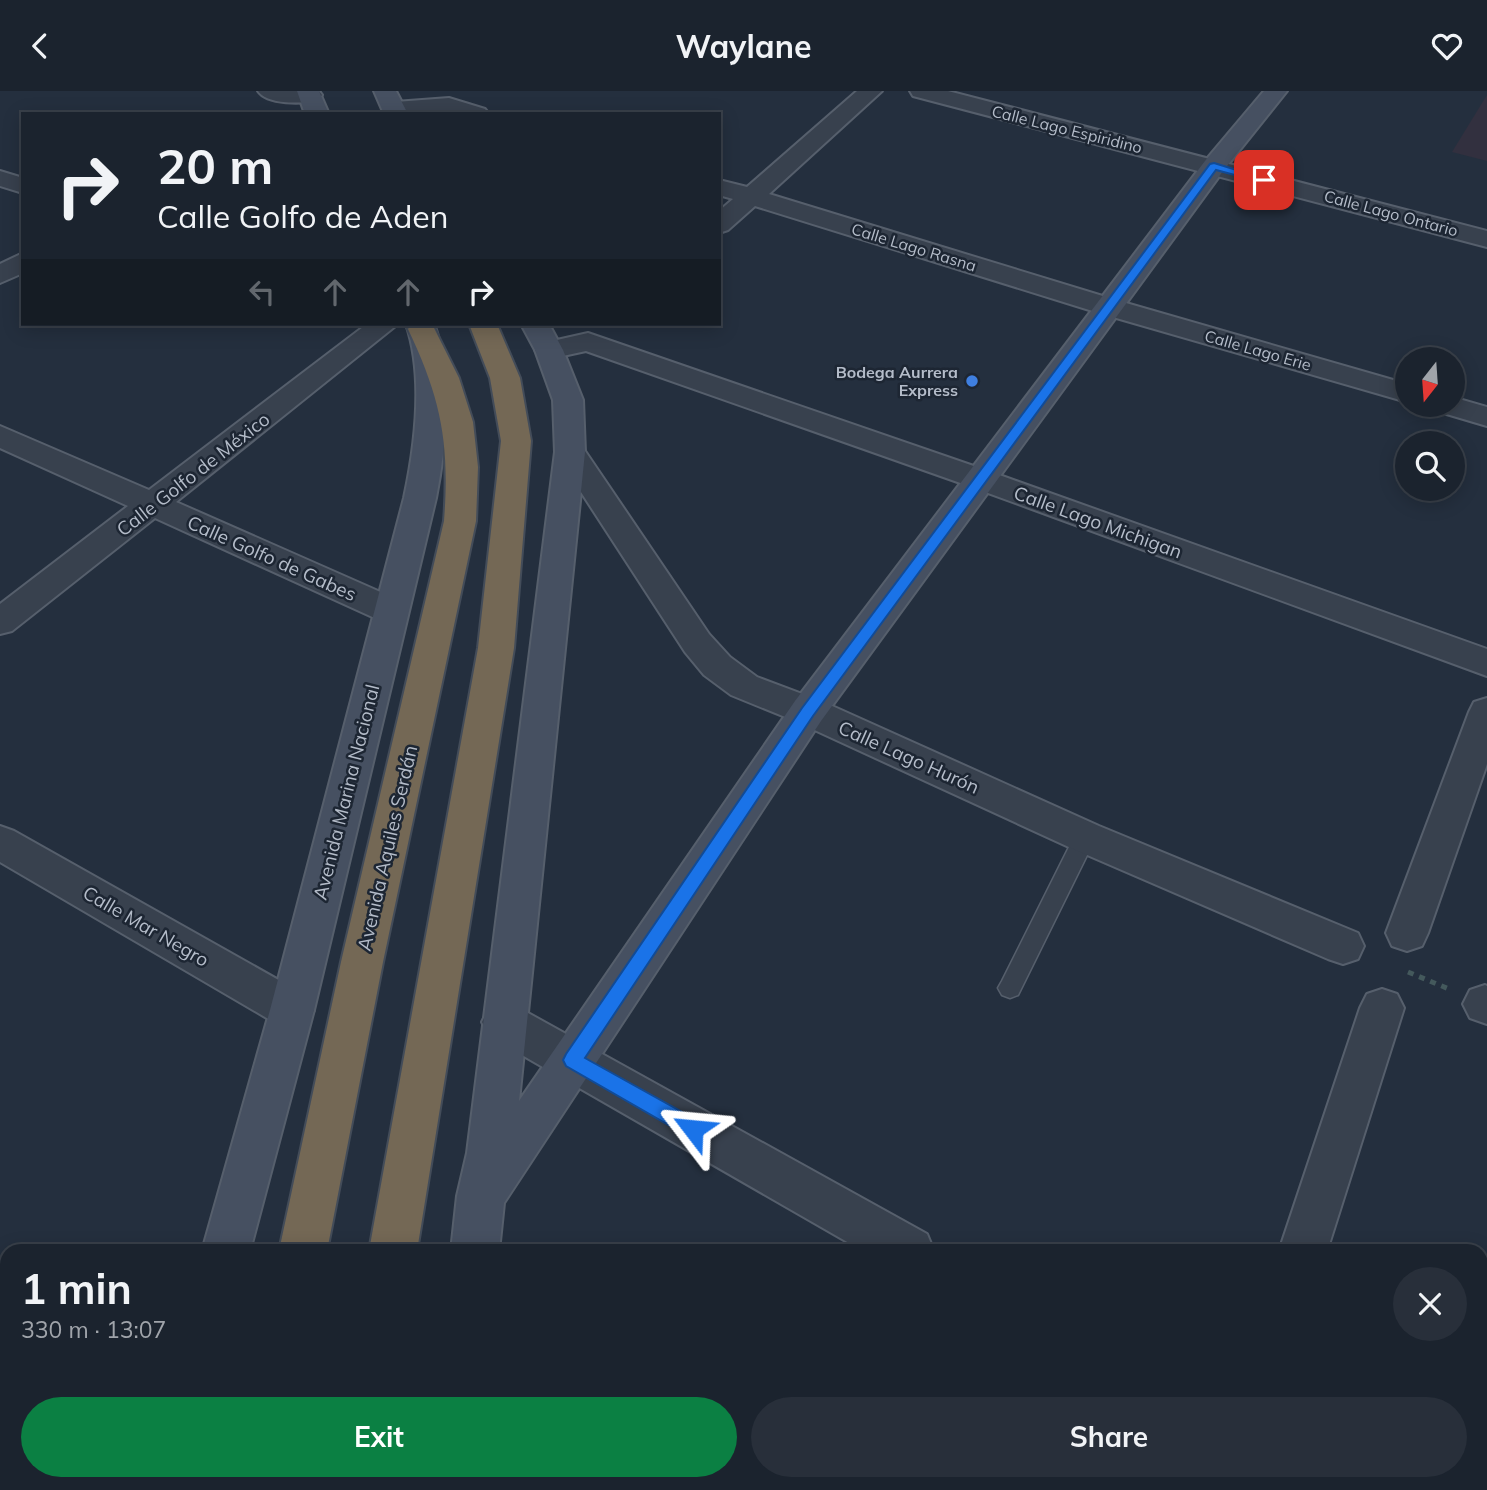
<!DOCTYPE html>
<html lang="en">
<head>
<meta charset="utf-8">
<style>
	:root { --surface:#1b232e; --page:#282f3a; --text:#f1f3f6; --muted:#a0a4aa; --line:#39404a; --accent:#0b8043 }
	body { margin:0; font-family:Mulish,sans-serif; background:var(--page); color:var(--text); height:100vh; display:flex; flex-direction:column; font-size:26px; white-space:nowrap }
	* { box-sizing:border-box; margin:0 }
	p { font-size:23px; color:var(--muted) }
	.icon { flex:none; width:38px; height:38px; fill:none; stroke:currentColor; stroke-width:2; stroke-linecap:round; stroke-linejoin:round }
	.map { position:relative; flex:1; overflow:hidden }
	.panel { position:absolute; left:0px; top:1153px; width:1488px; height:247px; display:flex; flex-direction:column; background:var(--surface); border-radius:21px 21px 0 0; box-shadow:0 4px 18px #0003,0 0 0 2px var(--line) }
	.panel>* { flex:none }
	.hud { position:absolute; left:21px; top:21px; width:700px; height:214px; border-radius:0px; box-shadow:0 4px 18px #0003,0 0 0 2px var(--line); background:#1b232e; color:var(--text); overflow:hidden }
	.needle { width:46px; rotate:197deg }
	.fabs { position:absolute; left:1395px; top:256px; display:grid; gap:14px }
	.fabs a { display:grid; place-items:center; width:70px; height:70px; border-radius:50%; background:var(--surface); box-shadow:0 4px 18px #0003,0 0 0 2px var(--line); font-size:35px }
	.pin { position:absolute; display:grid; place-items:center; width:60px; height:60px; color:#fff; margin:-30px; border-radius:14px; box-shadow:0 4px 10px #0006 }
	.me { position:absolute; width:77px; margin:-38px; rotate:299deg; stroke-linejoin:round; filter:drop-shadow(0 0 5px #0008) }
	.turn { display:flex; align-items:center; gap:24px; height:147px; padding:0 21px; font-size:32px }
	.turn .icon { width:91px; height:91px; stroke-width:2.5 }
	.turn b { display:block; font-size:49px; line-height:60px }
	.lanes { display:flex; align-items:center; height:66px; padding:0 21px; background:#0003; justify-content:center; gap:35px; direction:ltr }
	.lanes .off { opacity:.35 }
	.round { display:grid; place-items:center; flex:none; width:74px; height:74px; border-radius:37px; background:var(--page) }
	.overview { display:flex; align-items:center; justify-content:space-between; height:119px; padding:0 21px }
	h1 { font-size:42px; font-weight:700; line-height:52px }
	.action { display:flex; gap:14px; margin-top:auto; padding:14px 21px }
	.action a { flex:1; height:80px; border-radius:42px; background:var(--accent); color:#fff; font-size:28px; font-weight:700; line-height:80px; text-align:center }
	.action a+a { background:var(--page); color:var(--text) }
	header { display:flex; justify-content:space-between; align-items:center; height:91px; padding:0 21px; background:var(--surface); font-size:32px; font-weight:700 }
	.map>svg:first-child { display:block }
	.medical { fill:#32303f }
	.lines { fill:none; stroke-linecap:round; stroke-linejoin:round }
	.lane-casing { stroke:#565f6c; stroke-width:3 }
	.street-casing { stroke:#565f6c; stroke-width:4 }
	.secondary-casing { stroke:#565f6c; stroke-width:4 }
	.highway-casing { stroke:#434c59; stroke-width:4 }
	.path { stroke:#44595c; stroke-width:5; stroke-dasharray:6 6; stroke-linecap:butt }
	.lane { fill:#38414e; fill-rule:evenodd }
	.street { fill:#38414e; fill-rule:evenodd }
	.secondary { fill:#465061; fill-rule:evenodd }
	.highway { fill:#746855; fill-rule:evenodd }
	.route { fill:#1a73e8; stroke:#114b97; stroke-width:2 }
	.shop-dot { fill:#3f7fe0; stroke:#1d2633; stroke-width:2.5 }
	.labels { text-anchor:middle; stroke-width:5; stroke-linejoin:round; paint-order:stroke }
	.far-street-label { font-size:16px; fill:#b4bcc9; stroke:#1d2633 }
	.far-poi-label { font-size:16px; font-weight:bold; fill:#b4bcc9; stroke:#1d2633; text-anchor:end }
	.street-label { font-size:19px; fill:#b4bcc9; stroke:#1d2633 }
</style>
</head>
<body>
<header><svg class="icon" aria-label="back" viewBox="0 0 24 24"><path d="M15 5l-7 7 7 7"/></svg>Waylane<svg class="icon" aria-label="heart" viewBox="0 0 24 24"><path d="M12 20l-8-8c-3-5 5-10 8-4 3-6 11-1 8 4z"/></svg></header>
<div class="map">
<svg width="1487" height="1399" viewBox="0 0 1487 1399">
	<rect width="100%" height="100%" fill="#242f3e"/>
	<polygon class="medical" points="1487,4 1487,70 1452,61"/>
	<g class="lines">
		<g class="lane-casing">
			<polygon id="lane" points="1085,737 1093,740 1096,746 1018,904 1010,907 1002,904 998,897 1002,890 1077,740"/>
		</g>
		<g class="street-casing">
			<g id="street">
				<path d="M 258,0 L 319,0 L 322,4 L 318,9 C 303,13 267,14 258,0 Z"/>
				<polygon points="857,0 882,0 769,103 1119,210 1407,293 1407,311 1099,222 755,115 728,139 719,142 719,120 733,108 719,104 719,89 747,96"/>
				<polygon points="910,0 948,0 1487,140 1487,156 913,5"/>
				<polygon points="449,7 485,18 489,23 387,23 383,18 387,13 395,11"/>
				<polygon points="0,80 23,87 23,102 0,95"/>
				<polygon points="23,162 23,182 0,192 0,173"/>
				<polygon points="367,233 398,233 176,411 403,511 408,520 403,529 391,532 379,529 155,427 12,540 0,543 0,513 128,415 0,357 0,335 149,399"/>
				<polygon points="588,242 991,381 1487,558 1487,585 969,395 586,260 549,268 539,265 535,259 539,253"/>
				<polygon points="1452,306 1487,316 1487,335 1433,319 1429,313 1452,313"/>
				<polygon points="570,351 581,354 709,543 730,566 757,586 821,610 1099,735 1358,842 1364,855 1358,868 1343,873 1328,868 1071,757 795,630 731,604 704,584 685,561 555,361 559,354"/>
				<polygon points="1487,607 1487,673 1428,842 1422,855 1407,860 1392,855 1386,842 1469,621 1474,611"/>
				<polygon points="0,735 14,740 307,905 314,919 307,933 292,938 277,933 0,771"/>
				<polygon points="1485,894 1487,895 1487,933 1470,927 1463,913 1470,899"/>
				<polygon points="1382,898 1397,903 1404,917 1327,1160 1279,1160 1360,917 1367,903"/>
				<polygon points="504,911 519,917 927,1143 934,1160 863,1160 489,945 482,931 489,917"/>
				<polygon points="1201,1393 1255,1393 1253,1399 1199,1399"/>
				<polygon points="1294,1393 1356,1393 1358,1399 1297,1399"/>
			</g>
		</g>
		<g class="secondary-casing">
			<g id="secondary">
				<polygon points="297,0 319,0 329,23 305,23"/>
				<polygon points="374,0 396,0 408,23 384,23"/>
				<polygon points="1264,0 1287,0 1223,80 821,630 504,1112 499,1160 451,1160 457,1105 467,1062 555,361 553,309 535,259 521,233 549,233 563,259 583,309 585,361 519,1010 795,610 1205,70"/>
				<path d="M 406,233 L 434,233 C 453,282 446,357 436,407 L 314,919 L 250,1160 L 202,1160 L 270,919 L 404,407 C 415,355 424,285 406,233 Z"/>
				<polygon points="135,1393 189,1393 187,1399 133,1399"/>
				<polygon points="420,1393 474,1393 473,1399 419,1399"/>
			</g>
		</g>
		<g class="highway-casing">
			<g id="highway">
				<path d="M 412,233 L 432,233 L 459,287 L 473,331 L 478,376 L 476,430 L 383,871 L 327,1160 L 279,1160 L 341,871 L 444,430 C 450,352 441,308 408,238 Z"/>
				<polygon points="469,233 497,233 520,287 531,350 514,557 417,1160 369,1160 478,557 501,350 490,287"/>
				<polygon points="229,1393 283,1393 282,1399 228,1399"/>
				<polygon points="325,1393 379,1393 378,1399 324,1399"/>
			</g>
		</g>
		<polyline class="path" points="1408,881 1449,898"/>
		<use href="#lane" class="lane"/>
		<use href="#street" class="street"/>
		<use href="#secondary" class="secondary"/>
		<use href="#highway" class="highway"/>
	</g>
	<polygon class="route" points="1214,72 1269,89 1264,92 1216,79 813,625 585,967 700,1031 703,1038 700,1044 693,1047 686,1044 566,975 563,969 566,963 802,617 1210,73"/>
	<circle class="shop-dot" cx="972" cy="290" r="7"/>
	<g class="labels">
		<g class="far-street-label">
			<text transform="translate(1067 38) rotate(14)" y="6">Calle Lago Espiridino</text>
			<text transform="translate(1391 122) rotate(15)" y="6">Calle Lago Ontario</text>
			<text transform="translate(914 156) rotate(17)" y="6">Calle Lago Rasna</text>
			<text transform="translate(1258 259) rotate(16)" y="6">Calle Lago Erie</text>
		</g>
		<g class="far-poi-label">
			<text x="958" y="287">Bodega Aurrera<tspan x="958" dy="18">Express</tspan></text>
		</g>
		<g class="street-label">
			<text transform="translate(193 383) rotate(-38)" y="7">Calle Golfo de México</text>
			<text transform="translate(1098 431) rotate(20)" y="7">Calle Lago Michigan</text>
			<text transform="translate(272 467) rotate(24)" y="7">Calle Golfo de Gabes</text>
			<text transform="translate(909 666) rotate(24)" y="7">Calle Lago Hurón</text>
			<text transform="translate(346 701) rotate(-76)" y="7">Avenida Marina Nacional</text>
			<text transform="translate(387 757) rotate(-77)" y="7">Avenida Aquiles Serdán</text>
			<text transform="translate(146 835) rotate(30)" y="7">Calle Mar Negro</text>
		</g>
	</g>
</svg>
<div class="fabs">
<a><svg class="needle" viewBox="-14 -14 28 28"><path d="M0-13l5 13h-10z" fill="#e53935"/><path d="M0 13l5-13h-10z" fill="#a0a4aa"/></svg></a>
<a><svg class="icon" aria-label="search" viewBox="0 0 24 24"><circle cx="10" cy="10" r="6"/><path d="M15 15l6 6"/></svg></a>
</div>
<div class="pin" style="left:1264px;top:89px;background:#d93025"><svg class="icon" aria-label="arrive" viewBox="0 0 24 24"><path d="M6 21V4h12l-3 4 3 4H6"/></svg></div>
<svg class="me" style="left:693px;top:1038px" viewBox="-20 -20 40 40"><path d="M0-17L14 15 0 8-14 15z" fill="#1a73e8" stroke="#fff" stroke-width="4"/></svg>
<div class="hud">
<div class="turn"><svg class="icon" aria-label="right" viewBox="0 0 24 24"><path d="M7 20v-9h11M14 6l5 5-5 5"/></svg><div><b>20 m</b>Calle Golfo de Aden</div></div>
<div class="lanes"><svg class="icon off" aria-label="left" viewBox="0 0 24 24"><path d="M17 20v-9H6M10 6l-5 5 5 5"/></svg><svg class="icon off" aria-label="ahead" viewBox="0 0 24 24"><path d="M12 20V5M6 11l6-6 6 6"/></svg><svg class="icon off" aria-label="ahead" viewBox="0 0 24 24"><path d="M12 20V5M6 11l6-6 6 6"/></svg><svg class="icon" aria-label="right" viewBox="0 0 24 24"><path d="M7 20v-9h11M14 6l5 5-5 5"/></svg></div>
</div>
<section class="panel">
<div class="overview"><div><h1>1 min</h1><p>330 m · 13:07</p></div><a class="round"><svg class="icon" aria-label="close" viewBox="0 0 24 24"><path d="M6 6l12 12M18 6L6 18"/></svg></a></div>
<div class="action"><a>Exit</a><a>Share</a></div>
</section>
</div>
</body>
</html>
